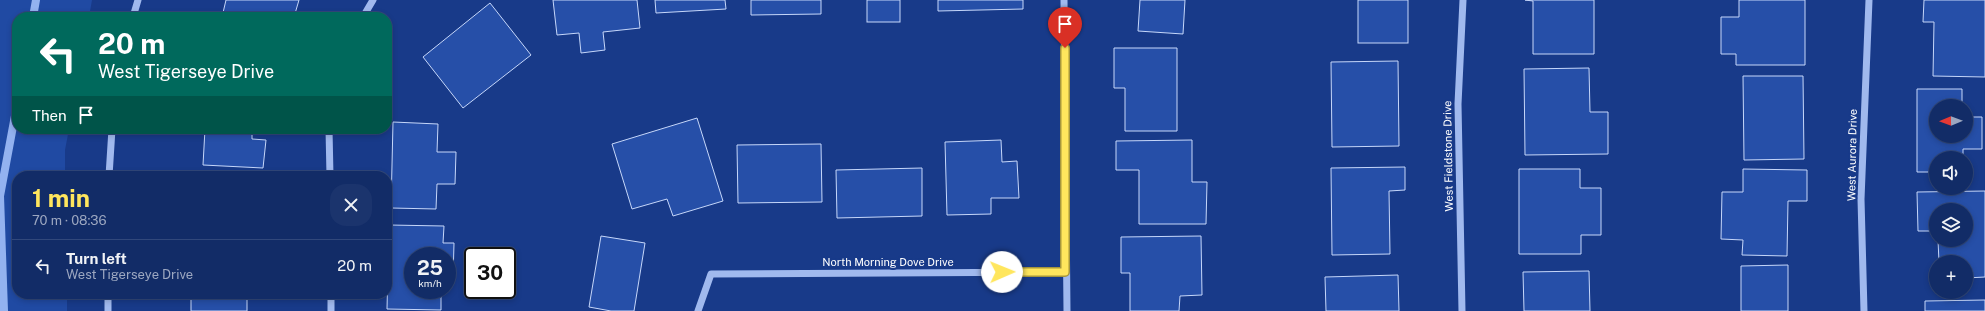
<!DOCTYPE html>
<html lang="en">
<head>
<meta charset="utf-8">
<style>
	:root { --surface:#122c67; --page:#1b346d; --text:#f1f3f6; --muted:#9ca7c0; --line:#31487b; --accent:#ffe65d }
	body { margin:0; font-family:"Public Sans",sans-serif; background:var(--page); color:var(--text); height:100vh; display:flex; flex-direction:column; font-size:15px; white-space:nowrap }
	* { box-sizing:border-box; margin:0 }
	p { font-size:13px; color:var(--muted) }
	.icon { flex:none; width:22px; height:22px; fill:none; stroke:currentColor; stroke-width:2; stroke-linecap:round; stroke-linejoin:round }
	.map { position:relative; flex:1; overflow:hidden }
	.drawer { position:absolute; left:12px; top:171px; width:380px; height:128px; display:flex; flex-direction:column; background:var(--surface); border-radius:16px; box-shadow:0 2px 6px #0003,0 0 0 1px var(--line) }
	.drawer>* { flex:none }
	.top-card { position:absolute; left:12px; top:12px; width:380px; height:122px; border-radius:16px; box-shadow:0 2px 6px #0003,0 0 0 1px var(--line); background:#00695c; color:#fff; overflow:hidden }
	.needle { width:26px; rotate:269deg }
	.fabs { position:absolute; left:1929px; top:99px; display:grid; gap:8px }
	.fabs a { display:grid; place-items:center; width:44px; height:44px; border-radius:50%; background:var(--surface); box-shadow:0 2px 6px #0003,0 0 0 1px var(--line); font-size:20px }
	.speed { position:absolute; left:404px; top:247px; display:flex; gap:8px; font-size:20px; font-weight:700; text-align:center }
	.speed>* { display:grid; place-content:center; width:52px; height:52px; border-radius:50%; background:var(--surface); box-shadow:0 2px 6px #0003,0 0 0 1px var(--line); line-height:1 }
	.speed small { font-size:10px; font-weight:400 }
	.speed .limit { border:2px solid #111; border-radius:6px; background:#fff; color:#111 }
	.pin { position:absolute; display:grid; place-items:center; width:34px; height:34px; color:#fff; margin:-41px -17px; border-radius:50% 50% 50% 0; rotate:-45deg; box-shadow:0 0 4px #0007 }
	.pin .icon { rotate:45deg }
	.me { position:absolute; width:44px; margin:-22px; rotate:89deg; stroke-linejoin:round; filter:drop-shadow(0 0 3px #0008) }
	.turn { display:flex; align-items:center; gap:14px; height:84px; padding:0 20px; font-size:18px }
	.turn .icon { width:52px; height:52px; stroke-width:2.5 }
	.turn b { display:block; font-size:28px; line-height:34px }
	.then { display:flex; align-items:center; height:38px; padding:0 20px; background:#0003; gap:8px; font-size:15px }
	.round { display:grid; place-items:center; flex:none; width:42px; height:42px; border-radius:16px; background:var(--page) }
	.overview { display:flex; align-items:center; justify-content:space-between; height:68px; padding:0 20px }
	h1 { font-size:24px; font-weight:700; line-height:30px; color:var(--accent) }
	ul { padding:0; list-style:none }
	li { display:flex; align-items:center; gap:12px; height:52px; padding:0 20px; border-top:1px solid var(--line) }
	li div { flex:1 }
	li b { display:block; font-size:15px }
	li em { font-style:normal }
	.map>svg:first-child { display:block }
	.green { fill:#204aa3 }
	.lines { fill:none; stroke-linecap:round; stroke-linejoin:round }
	.stream { stroke:#93b2f0; stroke-width:8 }
	.building { fill:#264fa8; stroke:#c6d7fa }
	.minor { stroke:#a0b9ee; stroke-width:7 }
	.route-casing { stroke:#a6963c; stroke-width:10 }
	.route { stroke:#ffe65d; stroke-width:7 }
	.labels { text-anchor:middle; stroke-width:4; stroke-linejoin:round; paint-order:stroke }
	.street-label { font-size:11px; fill:#fff; stroke:#183a89 }
</style>
</head>
<body>
<div class="map">
<svg width="1985" height="311" viewBox="0 0 1985 311">
	<rect width="100%" height="100%" fill="#183a89"/>
	<polygon class="green" points="0,0 92,0 89,17 17,17 17,129 69,129 65,150 65,176 17,176 17,294 67,294 67,311 0,311"/>
	<g class="lines">
		<g class="stream">
			<polyline points="33,17 36,0"/>
			<polyline points="4,311 0,196 17,105"/>
		</g>
	</g>
	<g class="building">
		<polygon points="226,0 299,0 294,17 222,17"/>
		<polygon points="553,0 637,0 640,28 603,32 605,50 581,53 579,33 557,35"/>
		<polygon points="655,0 725,0 726,9 656,13"/>
		<polygon points="751,0 821,0 821,14 751,15"/>
		<rect x="867" y="0" width="33" height="22"/>
		<polygon points="938,0 1023,0 1023,9 938,11"/>
		<polygon points="1140,0 1185,0 1183,34 1138,31"/>
		<rect x="1358" y="0" width="50" height="43"/>
		<polygon points="1525,0 1594,0 1594,54 1533,54 1533,1"/>
		<polygon points="1739,0 1805,0 1805,65 1736,65 1736,54 1721,54 1721,17 1739,17"/>
		<polygon points="1924,0 1985,0 1985,77 1933,76 1934,22 1923,22"/>
		<polygon points="490,3 531,55 463,108 423,57"/>
		<polygon points="1114,48 1177,48 1177,131 1125,131 1125,88 1114,88"/>
		<polygon points="1398,61 1399,146 1332,147 1331,62"/>
		<polygon points="1589,68 1590,112 1608,112 1608,154 1525,155 1524,69"/>
		<polygon points="1743,76 1803,76 1804,159 1744,160"/>
		<polygon points="1917,89 1962,89 1962,106 1936,106 1936,136 1966,136 1966,117 1982,117 1982,149 1963,149 1963,158 1936,158 1936,172 1917,172"/>
		<polygon points="697,118 723,201 673,216 667,199 632,209 612,144"/>
		<polygon points="393,122 438,124 437,152 456,152 455,184 437,184 436,209 391,208"/>
		<polygon points="205,129 252,129 252,139 266,140 263,168 203,165"/>
		<polygon points="1001,140 1002,162 1017,161 1019,198 991,198 991,214 947,215 945,142"/>
		<polygon points="1192,140 1192,182 1207,182 1206,224 1139,224 1139,170 1116,170 1116,141"/>
		<polygon points="821,144 822,202 738,203 737,145"/>
		<polygon points="1405,167 1405,190 1389,191 1390,254 1332,255 1331,168"/>
		<polygon points="922,168 922,216 837,218 836,170"/>
		<polygon points="1519,169 1580,169 1580,188 1601,188 1601,235 1581,235 1581,254 1519,254"/>
		<polygon points="1743,169 1807,170 1807,201 1788,201 1787,256 1742,255 1743,240 1721,239 1722,192 1743,192"/>
		<polygon points="1985,191 1985,277 1966,278 1966,262 1939,262 1938,240 1966,240 1966,210 1936,210 1936,231 1918,231 1917,192"/>
		<polygon points="389,225 444,226 443,243 454,243 453,280 447,280 447,256 413,256 413,290 441,290 441,310 387,309"/>
		<polygon points="601,236 645,243 634,311 611,311 589,307"/>
		<polygon points="1201,236 1202,295 1180,296 1179,311 1130,311 1130,273 1121,273 1121,237"/>
		<polygon points="1788,265 1788,311 1741,311 1741,266"/>
		<polygon points="1589,271 1590,311 1524,311 1523,272"/>
		<polygon points="1398,275 1399,311 1326,311 1325,277"/>
		<rect x="191" y="294" width="56" height="17"/>
		<polygon points="1985,300 1985,311 1925,311 1925,301"/>
	</g>
	<g class="lines">
		<g class="minor">
			<polyline points="1064,0 1067,311"/>
			<polyline points="133,17 138,0"/>
			<polyline points="363,17 373,0"/>
			<polyline points="329,129 330,176"/>
			<polyline points="109,176 112,129"/>
			<polyline points="108,294 108,311"/>
			<polyline points="331,294 331,311"/>
			<polyline points="698,311 711,274 1065,272"/>
			<polyline points="1462,311 1458,104 1463,0"/>
			<polyline points="1864,311 1861,199 1869,0"/>
		</g>
	</g>
	<g class="lines">
		<g class="route-casing">
			<polyline id="route" points="1002,272 1065,272 1065,48"/>
		</g>
		<use href="#route" class="route"/>
	</g>
	<g class="labels">
		<g class="street-label">
			<text transform="translate(1852 155) rotate(-89)" y="4">West Aurora Drive</text>
			<text transform="translate(1448 156) rotate(-91)" y="4">West Fieldstone Drive</text>
			<text x="888" y="266">North Morning Dove Drive</text>
		</g>
	</g>
</svg>
<div class="fabs">
<a><svg class="needle" viewBox="-14 -14 28 28"><path d="M0-13l5 13h-10z" fill="#e53935"/><path d="M0 13l5-13h-10z" fill="#9ca7c0"/></svg></a>
<a><svg class="icon" aria-label="sound" viewBox="0 0 24 24"><path d="M4 9h4l5-4v14l-5-4H4zM17 9q2 3 0 6"/></svg></a>
<a><svg class="icon" aria-label="layers" viewBox="0 0 24 24"><path d="M12 4l9 5-9 5-9-5zM3 14l9 5 9-5"/></svg></a>
<a>+</a>
</div>
<div class="speed"><div>25<small>km/h</small></div><div class="limit">30</div></div>
<div class="pin" style="left:1065px;top:48px;background:#d93025"><svg class="icon" aria-label="arrive" viewBox="0 0 24 24"><path d="M6 21V4h12l-3 4 3 4H6"/></svg></div>
<svg class="me" style="left:1002px;top:272px" viewBox="-20 -20 40 40"><circle r="19" fill="#fff"/><path d="M0-13L10 11 0 6-10 11z" fill="#ffe65d"/></svg>
<div class="top-card">
<div class="turn"><svg class="icon" aria-label="left" viewBox="0 0 24 24"><path d="M17 20v-9H6M10 6l-5 5 5 5"/></svg><div><b>20 m</b>West Tigerseye Drive</div></div>
<div class="then">Then<svg class="icon" aria-label="arrive" viewBox="0 0 24 24"><path d="M6 21V4h12l-3 4 3 4H6"/></svg></div>
</div>
<section class="drawer">
<div class="overview"><div><h1>1 min</h1><p>70 m · 08:36</p></div><a class="round"><svg class="icon" aria-label="close" viewBox="0 0 24 24"><path d="M6 6l12 12M18 6L6 18"/></svg></a></div>
<ul>
<li><svg class="icon" aria-label="left" viewBox="0 0 24 24"><path d="M17 20v-9H6M10 6l-5 5 5 5"/></svg><div><b>Turn left</b><p>West Tigerseye Drive</p></div><em>20 m</em></li>
</ul>
</section>
</div>
</body>
</html>
